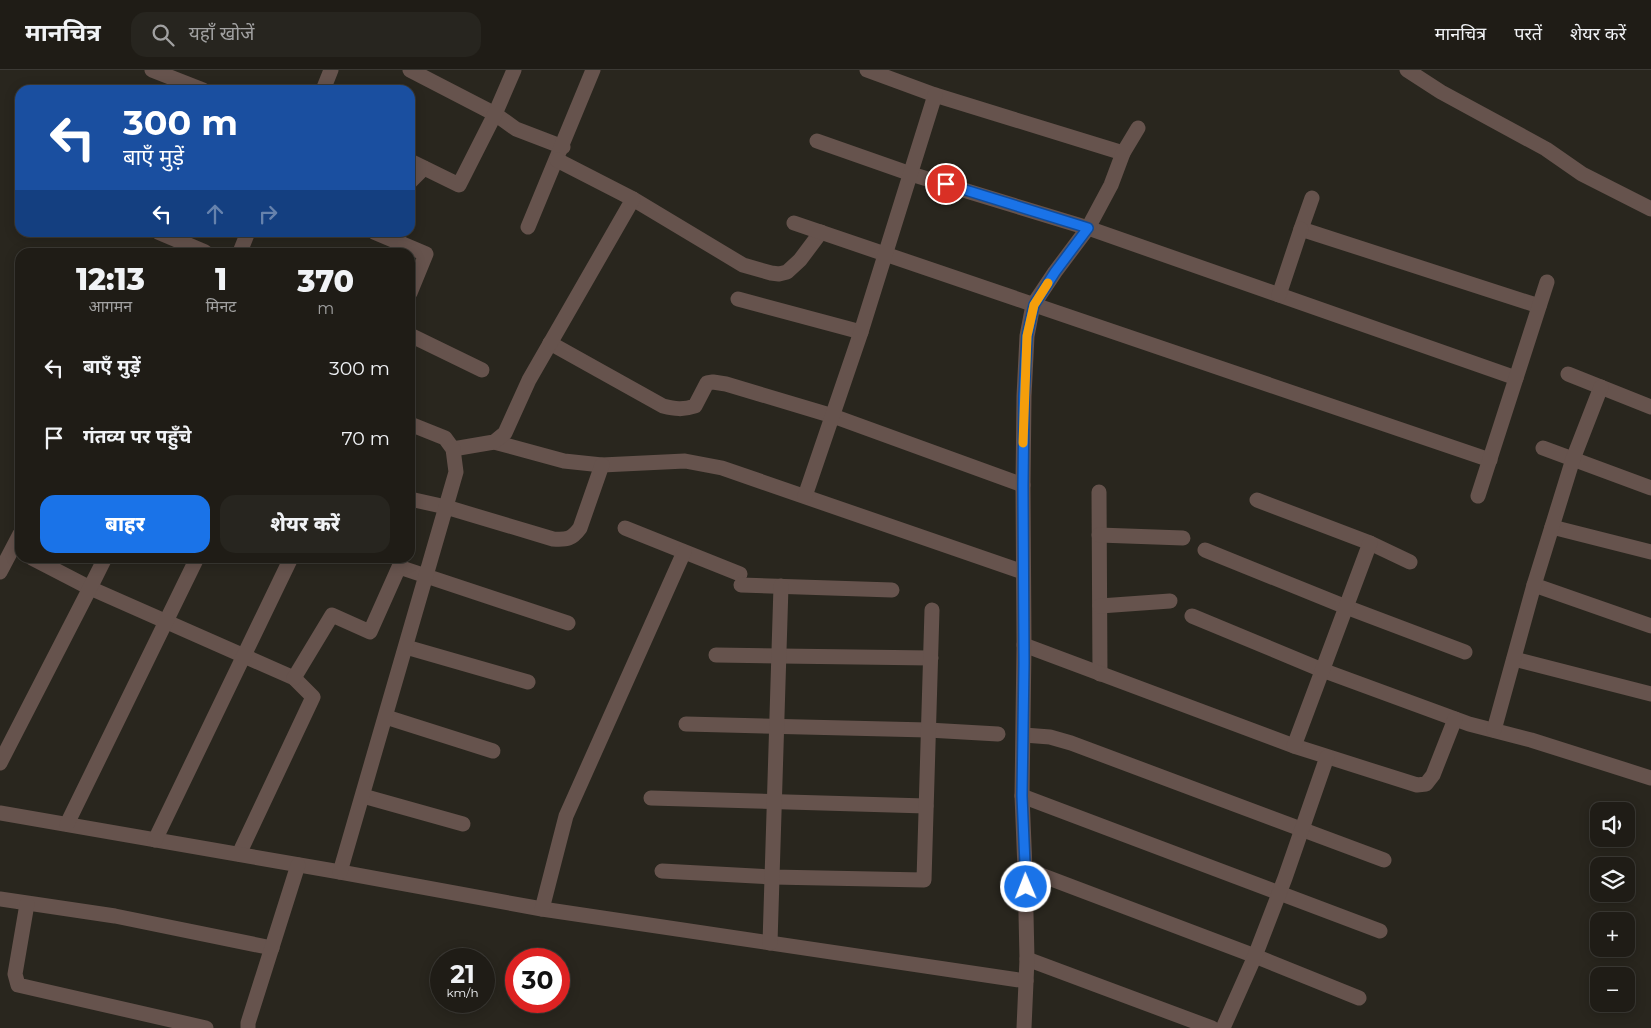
<!DOCTYPE html>
<html lang="hi">
<head>
<meta charset="utf-8">
<style>
	:root { --surface:#1f1c16; --page:#27251f; --text:#f1f3f6; --muted:#a1a1a1; --line:#3c3a35; --accent:#1a73e8 }
	body { margin:0; font-family:Montserrat,"Noto Sans Devanagari",sans-serif; background:var(--page); color:var(--text); height:100vh; display:flex; flex-direction:column; font-size:19px; white-space:nowrap }
	* { box-sizing:border-box; margin:0 }
	p { font-size:16px; color:var(--muted) }
	.icon { flex:none; width:28px; height:28px; fill:none; stroke:currentColor; stroke-width:2; stroke-linecap:round; stroke-linejoin:round }
	.map { position:relative; flex:1; overflow:hidden }
	.drawer { position:absolute; left:15px; top:178px; width:400px; height:315px; display:flex; flex-direction:column; background:var(--surface); border-radius:15px; box-shadow:0 2px 12px #0003,0 0 0 1px var(--line) }
	.drawer>* { flex:none }
	.banner { position:absolute; left:15px; top:15px; width:400px; height:152px; border-radius:15px; box-shadow:0 2px 12px #0003,0 0 0 1px var(--line); background:#1a4fa0; color:#fff; overflow:hidden }
	.tools { position:absolute; left:1590px; top:732px; display:grid; gap:10px }
	.tools a { display:grid; place-items:center; width:45px; height:45px; border-radius:10px; background:var(--surface); box-shadow:0 2px 12px #0003,0 0 0 1px var(--line); font-size:25px }
	.speed { position:absolute; left:430px; top:878px; display:flex; gap:10px; font-size:25px; font-weight:700; text-align:center }
	.speed>* { display:grid; place-content:center; width:65px; height:65px; border-radius:50%; background:var(--surface); box-shadow:0 2px 12px #0003,0 0 0 1px var(--line); line-height:1 }
	.speed small { font-size:12px; font-weight:400 }
	.speed .limit { border:8px solid #d22; background:#fff; color:#111 }
	.pin { position:absolute; display:grid; place-items:center; width:42px; height:42px; color:#fff; margin:-21px; border:2px solid #fff; border-radius:50%; box-shadow:0 1px 5px #0007 }
	.me { position:absolute; width:55px; margin:-28px; rotate:359deg; stroke-linejoin:round; filter:drop-shadow(0 0 4px #0008) }
	.turn { display:flex; align-items:center; gap:18px; height:105px; padding:0 25px; font-size:22px }
	.turn .icon { width:65px; height:65px; stroke-width:2.5 }
	.turn b { display:block; font-size:35px; line-height:42px }
	.lanes { display:flex; align-items:center; height:48px; padding:0 25px; background:#0003; justify-content:center; gap:25px; direction:ltr }
	.lanes .off { opacity:.35 }
	.eta { display:flex; justify-content:space-evenly; align-items:center; height:85px; text-align:center }
	.eta b { font-size:30px; font-weight:800; line-height:35px }
	.action { display:flex; gap:10px; margin-top:auto; padding:10px 25px }
	.action a { flex:1; height:58px; border-radius:15px; background:var(--accent); color:#fff; font-size:20px; font-weight:800; line-height:58px; text-align:center }
	.action a+a { background:var(--page); color:var(--text) }
	ul { padding:0; list-style:none }
	li { display:flex; align-items:center; gap:15px; height:70px; padding:0 25px }
	li div { flex:1 }
	li b { display:block; font-size:19px }
	li em { font-style:normal }
	header { display:flex; align-items:center; gap:30px; box-sizing:border-box; height:70px; padding:0 25px; background:var(--surface); border-bottom:1px solid var(--line) }
	header strong { font-size:24px }
	nav { display:flex; gap:28px; margin-inline-start:auto; font-size:18px }
	.search { width:350px; height:45px; background:var(--page); display:flex; align-items:center; gap:12px; box-sizing:border-box; padding:0 18px; border-radius:15px; color:var(--muted); font-size:19px }
	.map>svg:first-child { display:block }
	.lines { fill:none; stroke-linecap:round; stroke-linejoin:round }
	.minor { stroke:#66534d; stroke-width:15 }
	.route-casing { stroke:#114b97; stroke-width:12 }
	.route { stroke:#1a73e8; stroke-width:9 }
	.slow { stroke:#f59e0b; stroke-width:9 }
</style>
</head>
<body>
<header>
<strong>मानचित्र</strong>
<div class="search"><svg class="icon" aria-label="search" viewBox="0 0 24 24"><circle cx="10" cy="10" r="6"/><path d="M15 15l6 6"/></svg>यहाँ खोजें</div>
<nav><a>मानचित्र</a><a>परतें</a><a>शेयर करें</a></nav>
</header>
<div class="map">
<svg width="1651" height="958" viewBox="0 0 1651 958">
	<rect width="100%" height="100%" fill="#29261e"/>
	<g class="lines">
		<g class="minor">
			<polyline points="152,0 203,20"/>
			<polyline points="410,0 495,44 516,59 563,77"/>
			<polyline points="867,0 935,25 1123,83"/>
			<polyline points="1407,0 1441,22 1546,79 1582,104 1651,139"/>
			<polyline points="323,20 331,0"/>
			<polyline points="817,71 911,104 1088,158 1516,308"/>
			<polyline points="410,91 459,115 495,44 514,0"/>
			<polyline points="410,112 424,98"/>
			<polyline points="1312,128 1301,159 1539,236"/>
			<polyline points="633,129 743,195 771,203 779,204 787,202 800,190 821,162"/>
			<polyline points="794,153 1490,390"/>
			<polyline points="528,157 593,0"/>
			<polyline points="158,162 205,182"/>
			<polyline points="374,162 426,184 410,223"/>
			<polyline points="240,182 248,162"/>
			<polyline points="1279,225 1301,159"/>
			<polyline points="738,229 861,262"/>
			<polyline points="410,265 482,300"/>
			<path d="M 550,273 L 663,336 C 675,339 683,340 695,336 L 707,313 L 713,312 L 726,314 L 833,346 L 1023,415"/>
			<polyline points="1568,304 1651,337"/>
			<polyline points="494,372 564,391 602,395 685,391 722,398 1023,502"/>
			<polyline points="1543,378 1651,418"/>
			<polyline points="453,379 494,372 505,363 529,310 633,129 557,90"/>
			<polyline points="1099,422 1100,604"/>
			<polyline points="805,426 861,262 935,25"/>
			<polyline points="1478,426 1547,212"/>
			<path d="M 410,429 L 446,437 L 553,469 C 567,470 572,469 580,458 L 602,395"/>
			<polyline points="1257,430 1370,473 1410,492"/>
			<polyline points="1552,457 1651,482"/>
			<polyline points="625,458 740,504"/>
			<polyline points="1099,465 1183,468"/>
			<polyline points="1205,480 1346,537 1465,582"/>
			<polyline points="32,488 90,518 294,608 313,627 239,784"/>
			<polyline points="0,502 20,464"/>
			<polyline points="741,515 892,520"/>
			<polyline points="1534,515 1651,556"/>
			<polyline points="1100,536 1170,531"/>
			<polyline points="1192,546 1322,600 1469,654 1531,670 1651,708"/>
			<polyline points="1024,575 1294,676 1417,715 1426,714 1433,705 1455,649"/>
			<polyline points="406,577 528,612"/>
			<polyline points="716,585 931,588"/>
			<polyline points="1514,589 1651,624"/>
			<polyline points="294,608 332,545 370,562 399,497 568,553"/>
			<polyline points="386,647 493,681"/>
			<polyline points="686,654 928,660 998,664"/>
			<polyline points="1494,660 1534,515 1573,389 1601,317"/>
			<polyline points="1024,665 1050,667 1071,673 1384,790"/>
			<polyline points="1294,676 1370,473"/>
			<polyline points="0,693 90,518 105,488"/>
			<polyline points="363,726 463,754"/>
			<polyline points="1022,726 1380,861"/>
			<polyline points="651,728 926,736"/>
			<polyline points="0,743 340,802 542,839 1026,911"/>
			<polyline points="67,754 197,488"/>
			<polyline points="155,770 291,488"/>
			<polyline points="1025,799 1255,886 1359,928"/>
			<polyline points="662,801 772,807 924,810 932,540"/>
			<polyline points="340,802 456,402 453,379 445,368 410,354"/>
			<polyline points="0,829 115,846 272,878"/>
			<polyline points="27,834 15,904 18,915 206,958"/>
			<polyline points="542,839 566,746 684,482"/>
			<polyline points="770,873 781,516"/>
			<polyline points="1027,889 1212,958"/>
			<polyline points="248,958 248,953 298,795"/>
			<polyline points="1024,958 1027,889 1025,799 1022,726 1024,575 1023,415 1024,326 1027,266 1033,235 1055,202 1088,158 1111,115 1123,83 1138,58"/>
			<polyline points="1223,958 1255,886 1285,808 1327,687"/>
		</g>
	</g>
	<g class="lines">
		<g class="route-casing">
			<polyline id="route" points="946,114 1088,158 1055,202 1034,235 1027,266 1024,326 1023,416 1024,593 1022,726 1026,817"/>
		</g>
		<use href="#route" class="route"/>
		<polyline class="slow" points="1023,373 1027,266 1034,235 1048,213"/>
	</g>
</svg>
<div class="tools">
<a><svg class="icon" aria-label="sound" viewBox="0 0 24 24"><path d="M4 9h4l5-4v14l-5-4H4zM17 9q2 3 0 6"/></svg></a>
<a><svg class="icon" aria-label="layers" viewBox="0 0 24 24"><path d="M12 4l9 5-9 5-9-5zM3 14l9 5 9-5"/></svg></a>
<a>+</a>
<a>−</a>
</div>
<div class="speed"><div>21<small>km/h</small></div><div class="limit">30</div></div>
<div class="pin" style="left:946px;top:114px;background:#d93025"><svg class="icon" aria-label="arrive" viewBox="0 0 24 24"><path d="M6 21V4h12l-3 4 3 4H6"/></svg></div>
<svg class="me" style="left:1026px;top:817px" viewBox="-20 -20 40 40"><circle r="17" fill="#1a73e8" stroke="#fff" stroke-width="3"/><path d="M0-11L8 9 0 5-8 9z" fill="#fff"/></svg>
<div class="banner">
<div class="turn"><svg class="icon" aria-label="left" viewBox="0 0 24 24"><path d="M17 20v-9H6M10 6l-5 5 5 5"/></svg><div><b>300 m</b>बाएँ मुड़ें</div></div>
<div class="lanes"><svg class="icon" aria-label="left" viewBox="0 0 24 24"><path d="M17 20v-9H6M10 6l-5 5 5 5"/></svg><svg class="icon off" aria-label="ahead" viewBox="0 0 24 24"><path d="M12 20V5M6 11l6-6 6 6"/></svg><svg class="icon off" aria-label="right" viewBox="0 0 24 24"><path d="M7 20v-9h11M14 6l5 5-5 5"/></svg></div>
</div>
<section class="drawer">
<div class="eta">
<div><b>12:13</b><p>आगमन</p></div>
<div><b>1</b><p>मिनट</p></div>
<div><b>370</b><p>m</p></div>
</div>
<ul>
<li><svg class="icon" aria-label="left" viewBox="0 0 24 24"><path d="M17 20v-9H6M10 6l-5 5 5 5"/></svg><div><b>बाएँ मुड़ें</b></div><em>300 m</em></li>
<li><svg class="icon" aria-label="arrive" viewBox="0 0 24 24"><path d="M6 21V4h12l-3 4 3 4H6"/></svg><div><b>गंतव्य पर पहुँचे</b></div><em>70 m</em></li>
</ul>
<div class="action"><a>बाहर</a><a>शेयर करें</a></div>
</section>
</div>
</body>
</html>
